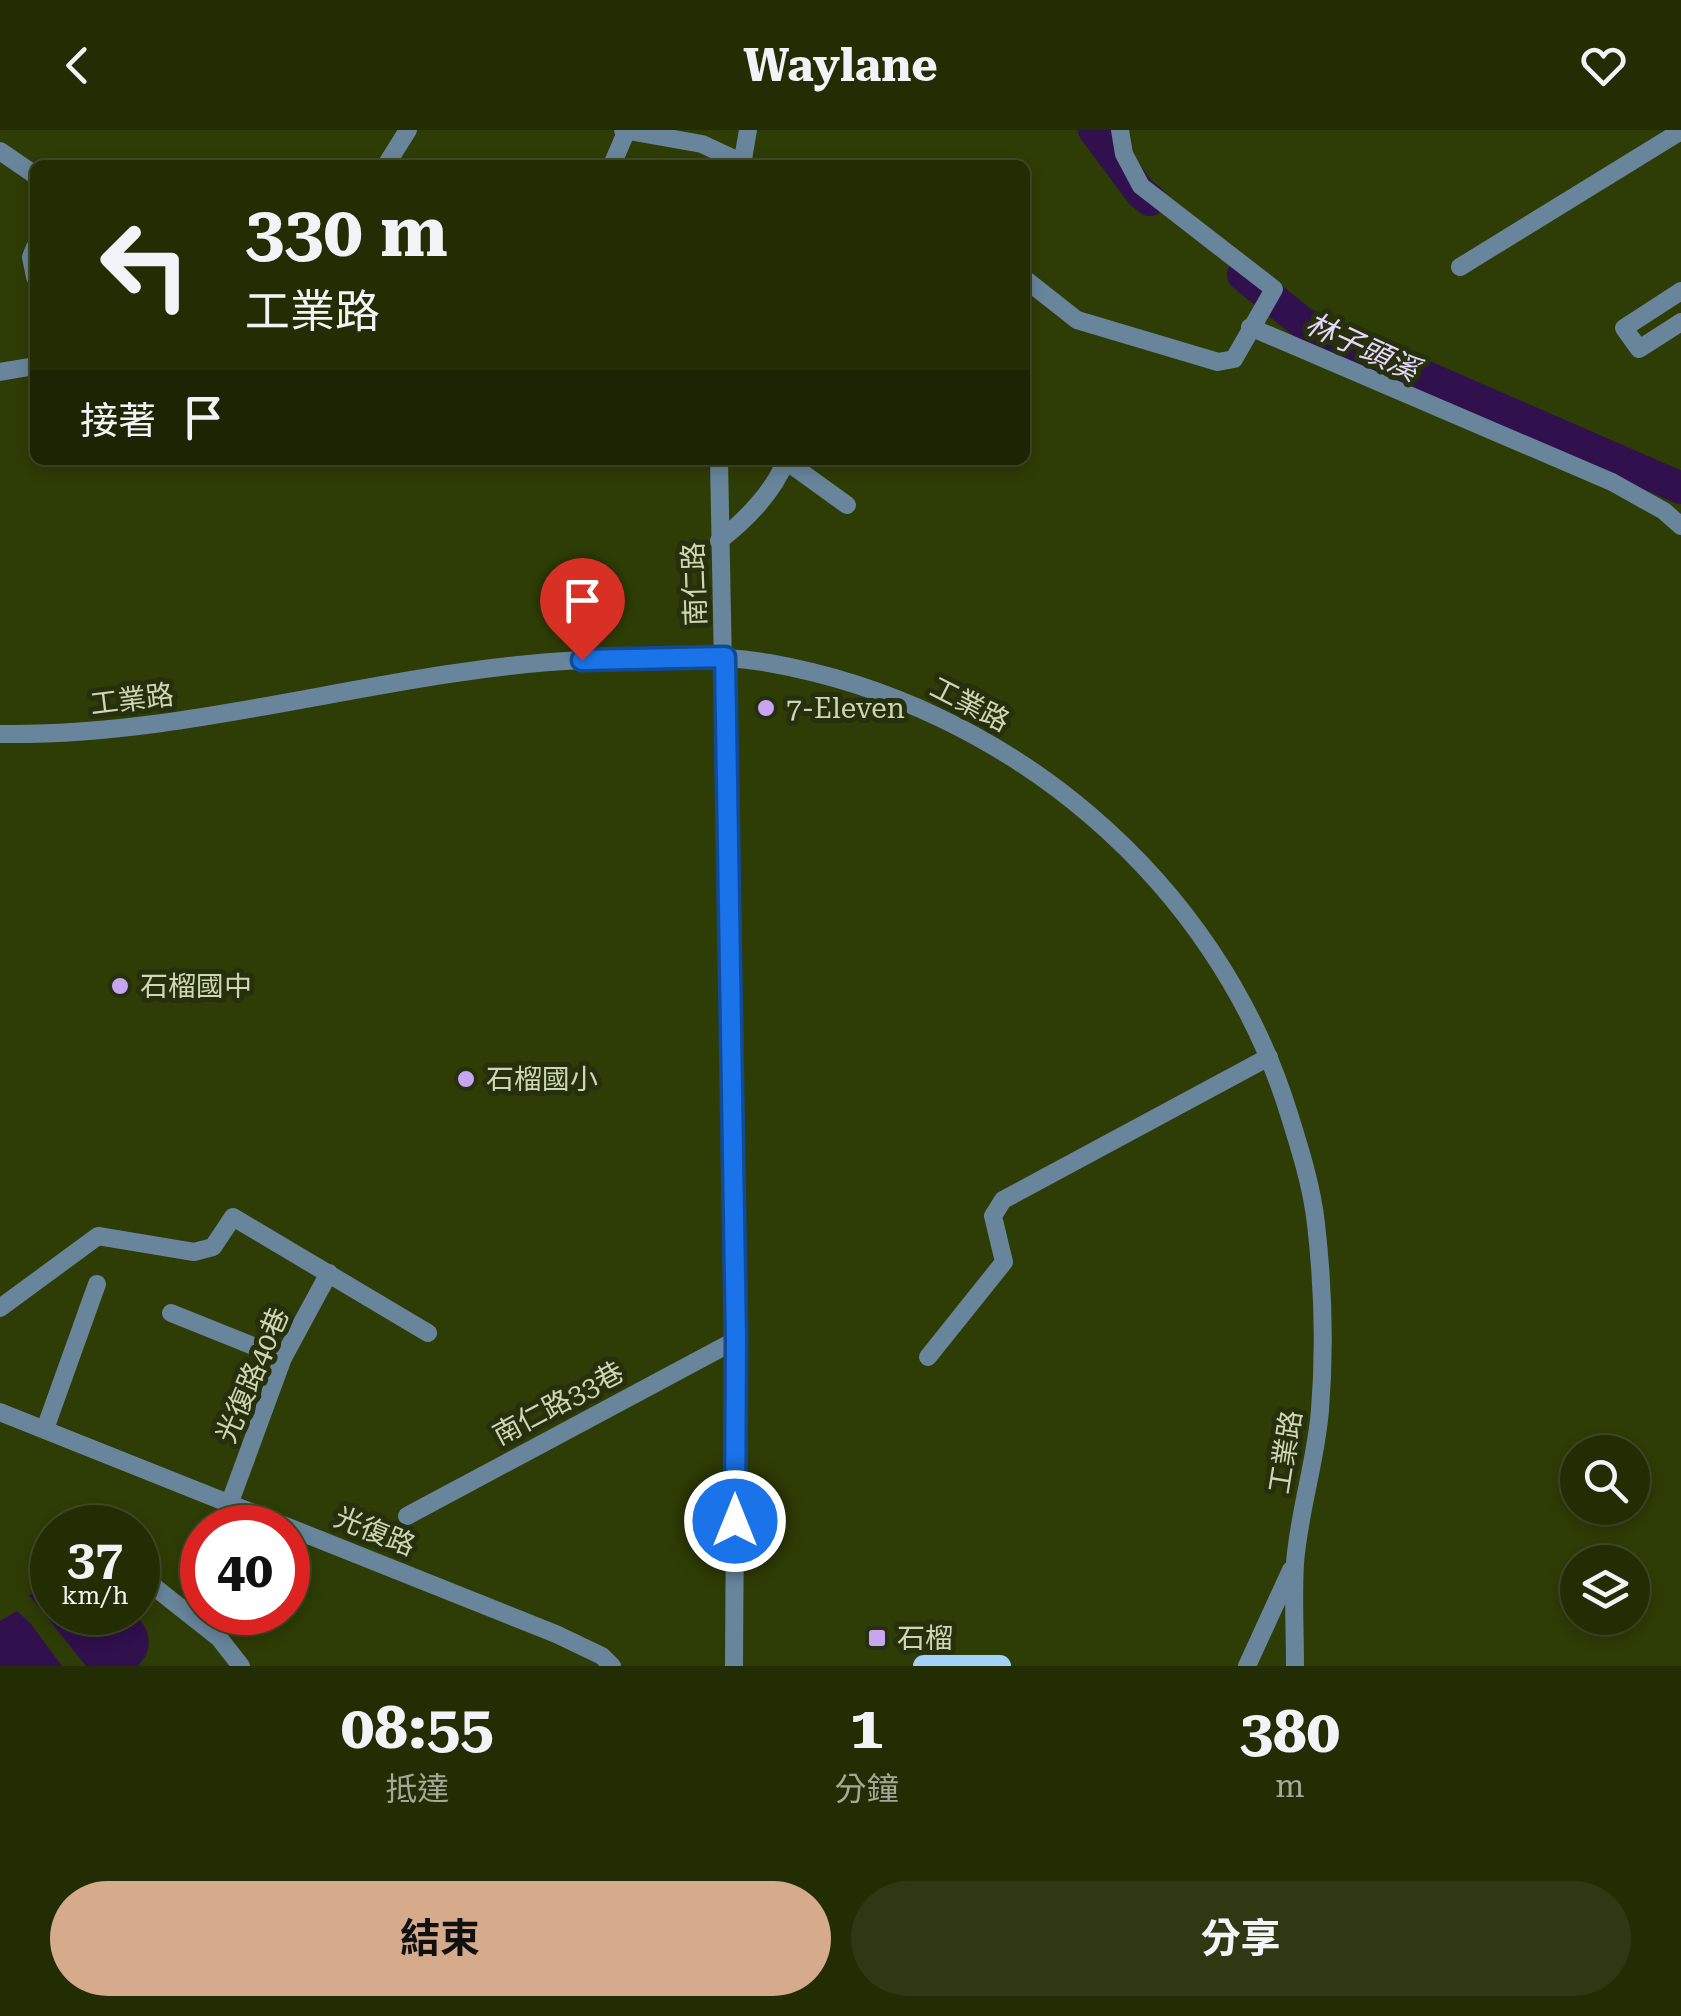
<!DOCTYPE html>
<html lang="zh-TW">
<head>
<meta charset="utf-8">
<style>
	:root { --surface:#222d04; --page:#2e3913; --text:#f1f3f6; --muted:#a2a89a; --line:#3f4926; --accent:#d6ab8b }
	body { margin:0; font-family:"Roboto Serif","Noto Sans TC",serif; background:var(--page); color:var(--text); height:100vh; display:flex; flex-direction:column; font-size:38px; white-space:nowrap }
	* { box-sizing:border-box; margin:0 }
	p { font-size:32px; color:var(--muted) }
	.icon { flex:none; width:55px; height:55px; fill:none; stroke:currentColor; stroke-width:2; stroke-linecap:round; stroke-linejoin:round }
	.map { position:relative; height:1536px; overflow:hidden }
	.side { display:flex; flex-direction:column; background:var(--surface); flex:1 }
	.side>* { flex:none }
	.hud { position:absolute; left:30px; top:30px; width:1000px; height:305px; border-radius:15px; box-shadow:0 5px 15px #0003,0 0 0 2px var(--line); background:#222d04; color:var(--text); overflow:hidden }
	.tools { position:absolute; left:1560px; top:1305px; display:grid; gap:20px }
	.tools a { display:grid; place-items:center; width:90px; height:90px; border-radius:50%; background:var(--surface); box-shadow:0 5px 15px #0003,0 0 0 2px var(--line); font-size:50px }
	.speed { position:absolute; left:30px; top:1375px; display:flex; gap:20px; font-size:50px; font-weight:700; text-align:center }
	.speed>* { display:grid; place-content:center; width:130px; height:130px; border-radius:50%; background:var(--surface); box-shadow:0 5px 15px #0003,0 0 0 2px var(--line); line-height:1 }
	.speed small { font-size:25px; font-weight:400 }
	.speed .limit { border:15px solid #d22; background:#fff; color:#111 }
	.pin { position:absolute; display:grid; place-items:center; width:85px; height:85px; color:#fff; margin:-102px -42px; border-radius:50% 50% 50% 0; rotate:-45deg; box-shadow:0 0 10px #0007 }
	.pin .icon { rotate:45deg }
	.me { position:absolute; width:110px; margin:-55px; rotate:0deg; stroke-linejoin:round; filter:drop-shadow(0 0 8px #0008) }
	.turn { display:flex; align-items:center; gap:35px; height:210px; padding:0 50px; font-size:45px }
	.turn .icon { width:130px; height:130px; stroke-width:2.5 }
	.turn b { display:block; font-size:70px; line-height:85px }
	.then { display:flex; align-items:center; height:95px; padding:0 50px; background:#0003; gap:20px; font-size:38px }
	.eta { display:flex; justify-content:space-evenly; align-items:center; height:170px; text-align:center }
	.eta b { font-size:60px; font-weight:700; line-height:70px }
	.cta { display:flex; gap:20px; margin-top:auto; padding:20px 50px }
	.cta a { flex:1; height:115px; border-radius:60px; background:var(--accent); color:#111; font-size:40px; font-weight:700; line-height:115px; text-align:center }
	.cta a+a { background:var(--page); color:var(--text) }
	header { display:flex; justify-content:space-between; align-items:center; height:130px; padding:0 50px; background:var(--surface); font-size:45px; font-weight:700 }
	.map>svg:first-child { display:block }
	.water { fill:#30104d }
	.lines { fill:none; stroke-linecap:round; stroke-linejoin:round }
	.river { stroke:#30104d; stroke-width:32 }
	.minor { stroke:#68859c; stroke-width:18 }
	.major { stroke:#a3d2f8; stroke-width:22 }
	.route-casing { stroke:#114b97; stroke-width:25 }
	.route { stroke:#1a73e8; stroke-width:18 }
	.poi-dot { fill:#c6a6f0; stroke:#26300c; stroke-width:4 }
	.labels { text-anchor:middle; stroke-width:10; stroke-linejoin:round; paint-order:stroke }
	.street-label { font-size:28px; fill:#cbd7b5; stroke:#26300c }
	.poi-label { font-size:28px; fill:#cbd7b5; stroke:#26300c; text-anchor:start }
	.water-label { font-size:30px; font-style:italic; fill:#e5d6fc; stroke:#26300c }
</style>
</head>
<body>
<header><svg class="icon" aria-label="back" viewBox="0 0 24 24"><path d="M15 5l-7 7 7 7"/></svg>Waylane<svg class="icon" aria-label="heart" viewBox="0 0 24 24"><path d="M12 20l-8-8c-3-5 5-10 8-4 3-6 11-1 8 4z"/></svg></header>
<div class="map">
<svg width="1681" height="1536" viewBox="0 0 1681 1536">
	<rect width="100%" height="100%" fill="#2e3c05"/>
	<g class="water">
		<path d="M 52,1458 L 52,1482 L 133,1483 C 151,1499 155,1518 138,1536 L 86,1536 L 29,1465 Z"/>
		<polygon points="17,1481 31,1494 62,1536 0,1536 0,1491"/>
	</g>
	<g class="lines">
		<g class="river">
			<polyline points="1094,0 1141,63 1150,70"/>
			<polyline points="1243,145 1303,193 1681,358"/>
		</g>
		<g class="minor">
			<polyline points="623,0 702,14 747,35"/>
			<polyline points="0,21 35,45"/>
			<polyline points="386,35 408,0"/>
			<polyline points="612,35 627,0"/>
			<polyline points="742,35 748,0"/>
			<polyline points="35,117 31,127 35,147"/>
			<polyline points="1460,137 1681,1"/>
			<polyline points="1025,149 1077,190 1218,232 1234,229 1274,159 1141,56 1124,24 1120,0"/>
			<polyline points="1681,161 1624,198 1639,219 1681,192"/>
			<polyline points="1250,197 1612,352 1664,381 1681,396"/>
			<polyline points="0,242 35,236"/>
			<polyline points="719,330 736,1210 734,1536"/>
			<polyline points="786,331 847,375"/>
			<path d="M 719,411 C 746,390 774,361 786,330"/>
			<path d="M 0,604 C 197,607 387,539 583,530 C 644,527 709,523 769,533 C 1008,575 1217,750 1289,984 C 1300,1019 1312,1057 1316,1094 C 1323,1155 1325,1218 1320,1280 C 1316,1331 1299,1381 1295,1433 C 1293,1467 1295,1502 1295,1536"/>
			<polyline points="0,1178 98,1106 194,1122 213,1117 233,1087 428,1203"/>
			<polyline points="171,1183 283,1228"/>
			<polyline points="928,1227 1004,1132 993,1086 1003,1070 1269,927"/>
			<polyline points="0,1282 556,1504 602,1526 612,1536"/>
			<polyline points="45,1299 97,1154"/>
			<polyline points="230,1372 283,1228 329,1143"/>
			<polyline points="407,1386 736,1210"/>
			<polyline points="138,1444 219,1508 241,1536"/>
			<polyline points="1247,1536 1291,1440"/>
		</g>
		<polyline class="major" points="924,1536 1000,1536"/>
	</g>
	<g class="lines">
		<g class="route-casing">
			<polyline id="route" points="582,530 725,527 736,1210 735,1391"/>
		</g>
		<use href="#route" class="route"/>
	</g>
	<g class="poi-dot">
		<circle cx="766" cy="578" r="10"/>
		<circle cx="120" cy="856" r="10"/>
		<circle cx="466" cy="949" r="10"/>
		<rect x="867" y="1498" width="20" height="20" rx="5"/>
	</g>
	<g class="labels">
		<g class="street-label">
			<text transform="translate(694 454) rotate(-92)" y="10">南仁路</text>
			<text transform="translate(132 569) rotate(-7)" y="10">工業路</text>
			<text transform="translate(970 574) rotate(27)" y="10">工業路</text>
			<text transform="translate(252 1245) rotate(-67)" y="10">光復路40巷</text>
			<text transform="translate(558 1273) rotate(-28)" y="10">南仁路33巷</text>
			<text transform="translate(1285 1322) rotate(-81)" y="10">工業路</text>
			<text transform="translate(375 1401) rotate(22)" y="10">光復路</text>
		</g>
		<g class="poi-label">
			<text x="786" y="588">7-Eleven</text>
			<text x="140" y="866">石榴國中</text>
			<text x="486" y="959">石榴國小</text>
			<text x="897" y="1518">石榴</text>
		</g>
		<g class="water-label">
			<text transform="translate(1362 217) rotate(25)" y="10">林子頭溪</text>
		</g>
	</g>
</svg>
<div class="tools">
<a><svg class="icon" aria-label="search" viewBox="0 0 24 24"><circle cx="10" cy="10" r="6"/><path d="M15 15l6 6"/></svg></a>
<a><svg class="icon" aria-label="layers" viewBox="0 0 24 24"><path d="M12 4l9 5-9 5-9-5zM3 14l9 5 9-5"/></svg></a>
</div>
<div class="speed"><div>37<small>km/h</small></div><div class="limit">40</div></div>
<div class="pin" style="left:582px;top:530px;background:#d93025"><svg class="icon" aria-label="arrive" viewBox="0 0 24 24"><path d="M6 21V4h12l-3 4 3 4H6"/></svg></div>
<svg class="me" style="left:735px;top:1391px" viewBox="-20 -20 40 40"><circle r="17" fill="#1a73e8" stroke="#fff" stroke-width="3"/><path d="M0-11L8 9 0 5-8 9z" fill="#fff"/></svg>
<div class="hud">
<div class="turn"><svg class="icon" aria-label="left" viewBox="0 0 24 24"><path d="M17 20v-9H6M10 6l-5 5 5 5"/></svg><div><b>330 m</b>工業路</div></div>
<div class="then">接著<svg class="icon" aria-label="arrive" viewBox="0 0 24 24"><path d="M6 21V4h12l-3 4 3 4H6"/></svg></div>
</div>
</div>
<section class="side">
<div class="eta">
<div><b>08:55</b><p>抵達</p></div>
<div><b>1</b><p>分鐘</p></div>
<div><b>380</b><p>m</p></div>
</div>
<div class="cta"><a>結束</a><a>分享</a></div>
</section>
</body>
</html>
